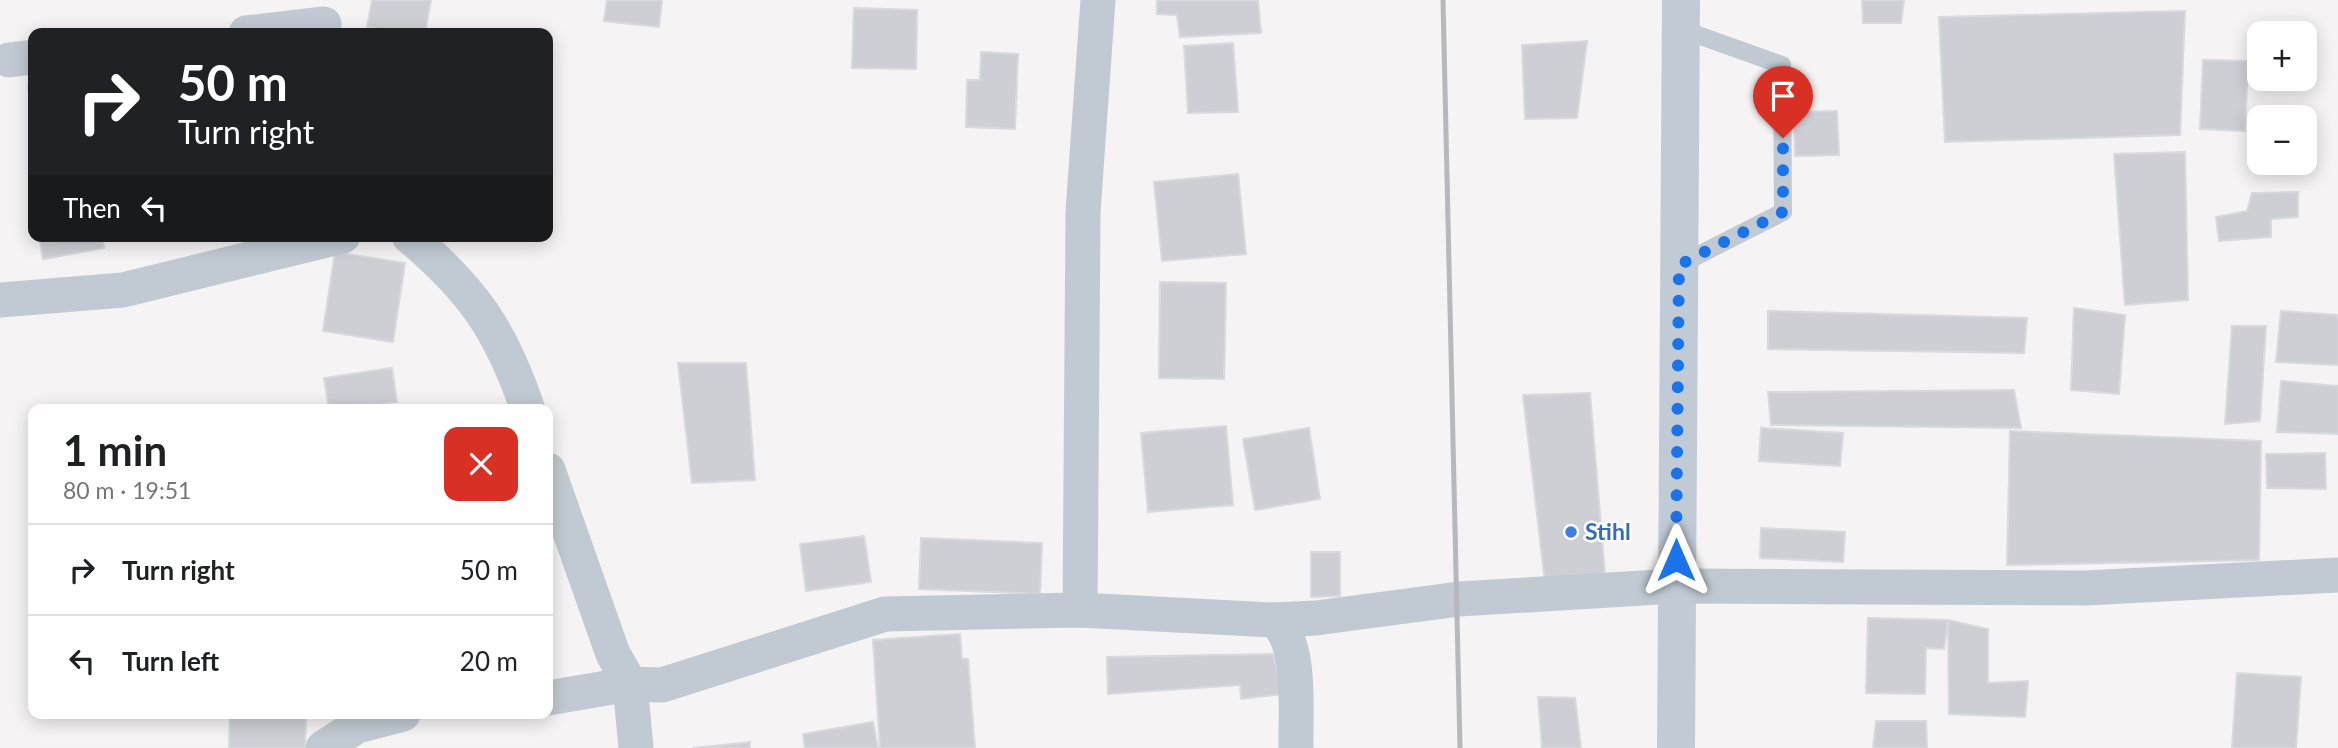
<!DOCTYPE html>
<html lang="en">
<head>
<meta charset="utf-8">
<style>
	:root { --surface:#fff; --page:#f2f2f2; --text:#202124; --muted:#757577; --line:#e0e0e0 }
	body { margin:0; font-family:Lato,sans-serif; background:var(--page); color:var(--text); height:100vh; display:flex; flex-direction:column; font-size:26px; white-space:nowrap }
	* { box-sizing:border-box; margin:0 }
	p { font-size:23px; color:var(--muted) }
	.icon { flex:none; width:38px; height:38px; fill:none; stroke:currentColor; stroke-width:2; stroke-linecap:round; stroke-linejoin:round }
	.map { position:relative; flex:1; overflow:hidden }
	.sheet { position:absolute; left:28px; top:404px; width:525px; height:315px; display:flex; flex-direction:column; background:var(--surface); border-radius:14px; box-shadow:0 4px 18px #0003 }
	.sheet>* { flex:none }
	.guide { position:absolute; left:28px; top:28px; width:525px; height:214px; border-radius:14px; box-shadow:0 4px 18px #0003; background:#202124; color:#fff; overflow:hidden }
	.buttons { position:absolute; left:2247px; top:21px; display:grid; gap:14px }
	.buttons a { display:grid; place-items:center; width:70px; height:70px; border-radius:14px; background:var(--surface); box-shadow:0 4px 18px #0003; font-size:35px }
	.pin { position:absolute; display:grid; place-items:center; width:60px; height:60px; color:#fff; margin:-72px -30px; border-radius:50% 50% 50% 0; rotate:-45deg; box-shadow:0 0 7px #0007 }
	.pin .icon { rotate:45deg }
	.me { position:absolute; width:77px; margin:-38px; rotate:0deg; stroke-linejoin:round; filter:drop-shadow(0 0 5px #0008) }
	.turn { display:flex; align-items:center; gap:24px; height:147px; padding:0 35px; font-size:32px }
	.turn .icon { width:91px; height:91px; stroke-width:2.5 }
	.turn b { display:block; font-size:49px; line-height:60px }
	.then { display:flex; align-items:center; height:66px; padding:0 35px; background:#0003; gap:14px; font-size:26px }
	.round { display:grid; place-items:center; flex:none; width:74px; height:74px; border-radius:14px; background:var(--page) }
	.overview { display:flex; align-items:center; justify-content:space-between; height:119px; padding:0 35px }
	h1 { font-size:42px; font-weight:700; line-height:52px }
	ul { padding:0; list-style:none }
	li { display:flex; align-items:center; gap:21px; height:91px; padding:0 35px; border-top:2px solid var(--line) }
	li div { flex:1 }
	li b { display:block; font-size:26px }
	li em { font-style:normal }
	.map>svg:first-child { display:block }
	.building { fill:#cdcfd5; stroke:#d7d9de; stroke-width:2 }
	.lines { fill:none; stroke-linecap:round; stroke-linejoin:round }
	.service { stroke:#c1cad2; stroke-width:18 }
	.minor { stroke:#c1cad2; stroke-width:35 }
	.secondary { stroke:#c1cbd6; stroke-width:38 }
	.rail { stroke:#b5b8bd; stroke-width:5 }
	.route { stroke:#1a73e8; stroke-width:12; stroke-dasharray:0 21.6 }
	.shop-dot { fill:#3f7fe0; stroke:#fff; stroke-width:2.5 }
	.labels { text-anchor:middle; stroke-width:5; stroke-linejoin:round; paint-order:stroke }
	.shop-label { font-size:23px; font-weight:bold; fill:#366cbe; stroke:#fff; text-anchor:start }
</style>
</head>
<body>
<div class="map">
<svg width="2338" height="748" viewBox="0 0 2338 748">
	<rect width="100%" height="100%" fill="#f5f3f3"/>
	<g class="building">
		<polygon points="372,0 431,0 425,33 403,33 367,27"/>
		<polygon points="607,0 662,0 659,27 604,21"/>
		<polygon points="1157,0 1258,0 1261,33 1180,37 1177,15 1157,14"/>
		<polygon points="1862,0 1904,0 1901,23 1863,23"/>
		<polygon points="854,8 917,10 916,69 852,68"/>
		<polygon points="2185,11 2180,135 1945,142 1939,17"/>
		<polygon points="1587,41 1577,118 1525,119 1522,45"/>
		<polygon points="1233,43 1238,112 1188,113 1184,46"/>
		<polygon points="981,52 1018,54 1015,129 966,127 967,80 980,80"/>
		<polygon points="2203,60 2248,61 2245,131 2200,129"/>
		<polygon points="28,86 33,86 33,129"/>
		<polygon points="1837,111 1839,155 1795,156 1794,112"/>
		<polygon points="2185,152 2188,300 2125,305 2114,154"/>
		<polygon points="1238,174 1246,254 1162,261 1154,182"/>
		<polygon points="2298,192 2298,217 2271,219 2271,237 2219,241 2216,217 2247,211 2252,193"/>
		<polygon points="39,236 102,236 104,248 43,259"/>
		<polygon points="335,252 405,263 393,342 323,331"/>
		<polygon points="1160,282 1226,283 1224,379 1159,378"/>
		<polygon points="2074,308 2125,315 2119,394 2071,390"/>
		<polygon points="1768,311 2027,318 2024,353 1768,349"/>
		<polygon points="2281,311 2338,315 2338,365 2276,362"/>
		<polygon points="2232,326 2266,326 2260,421 2225,424"/>
		<polygon points="678,363 746,363 755,480 692,483"/>
		<polygon points="392,368 397,402 329,410 324,378"/>
		<polygon points="2281,381 2338,386 2338,434 2277,432"/>
		<polygon points="2014,390 2021,428 1771,425 1768,392"/>
		<polygon points="1590,393 1606,587 1546,591 1523,395"/>
		<polygon points="1226,426 1233,505 1148,512 1141,433"/>
		<polygon points="1309,428 1320,499 1255,510 1243,439"/>
		<polygon points="1761,428 1843,433 1840,466 1759,461"/>
		<polygon points="2010,431 2261,441 2259,560 2007,565"/>
		<polygon points="2325,453 2326,489 2267,488 2266,454"/>
		<polygon points="1761,528 1845,532 1843,562 1760,558"/>
		<polygon points="864,536 871,582 806,591 800,544"/>
		<polygon points="921,538 1042,543 1040,594 919,589"/>
		<polygon points="1311,552 1340,552 1340,596 1311,597"/>
		<polygon points="1868,618 1948,620 1944,649 1926,648 1925,694 1866,693"/>
		<polygon points="1948,620 1988,629 1988,683 2028,681 2025,717 1949,714"/>
		<polygon points="960,634 962,659 968,659 975,748 880,748 873,640"/>
		<polygon points="1273,654 1283,694 1241,699 1240,685 1108,694 1107,657"/>
		<polygon points="2237,673 2301,677 2296,748 2232,748"/>
		<polygon points="1538,697 1575,698 1581,748 1542,748"/>
		<polygon points="230,714 306,714 305,748 229,748"/>
		<polygon points="1876,721 1926,721 1927,748 1873,748"/>
		<polygon points="873,722 878,748 805,748 803,734"/>
		<polygon points="750,742 750,748 693,748"/>
	</g>
	<g class="lines">
		<polyline class="service" points="1679,265 1783,212 1782,65 1681,29"/>
		<g class="minor">
			<polyline points="246,33 324,24"/>
			<polyline points="9,60 33,57"/>
			<path d="M 409,236 C 473,290 501,330 528,410"/>
			<polyline points="0,300 123,290 343,236"/>
			<polyline points="548,470 613,654 630,684 636,748"/>
			<polyline points="1080,610 1083,212 1098,0"/>
			<path d="M 1273,620 C 1303,640 1295,713 1296,748"/>
			<polyline points="548,698 630,684 662,685 885,614 1080,610 1273,620 1316,618 1459,599 1676,586 2086,588 2338,575"/>
			<polyline points="323,748 357,726 403,714"/>
		</g>
		<polyline class="secondary" points="1676,748 1681,0"/>
		<polyline class="rail" points="1443,0 1460,748"/>
	</g>
	<g class="lines">
		<polyline class="route" points="1676,560 1679,265 1783,212 1783,138"/>
	</g>
	<circle class="shop-dot" cx="1571" cy="532" r="7"/>
	<g class="labels">
		<g class="shop-label">
			<text x="1585" y="540">Stihl</text>
		</g>
	</g>
</svg>
<div class="buttons">
<a>+</a>
<a>−</a>
</div>
<div class="pin" style="left:1783px;top:138px;background:#d93025"><svg class="icon" aria-label="arrive" viewBox="0 0 24 24"><path d="M6 21V4h12l-3 4 3 4H6"/></svg></div>
<svg class="me" style="left:1676px;top:560px" viewBox="-20 -20 40 40"><path d="M0-17L14 15 0 8-14 15z" fill="#1a73e8" stroke="#fff" stroke-width="4"/></svg>
<div class="guide">
<div class="turn"><svg class="icon" aria-label="right" viewBox="0 0 24 24"><path d="M7 20v-9h11M14 6l5 5-5 5"/></svg><div><b>50 m</b>Turn right</div></div>
<div class="then">Then<svg class="icon" aria-label="left" viewBox="0 0 24 24"><path d="M17 20v-9H6M10 6l-5 5 5 5"/></svg></div>
</div>
<section class="sheet">
<div class="overview"><div><h1>1 min</h1><p>80 m · 19:51</p></div><a class="round" style="background:#d93025;color:#fff"><svg class="icon" aria-label="close" viewBox="0 0 24 24"><path d="M6 6l12 12M18 6L6 18"/></svg></a></div>
<ul>
<li><svg class="icon" aria-label="right" viewBox="0 0 24 24"><path d="M7 20v-9h11M14 6l5 5-5 5"/></svg><div><b>Turn right</b></div><em>50 m</em></li>
<li><svg class="icon" aria-label="left" viewBox="0 0 24 24"><path d="M17 20v-9H6M10 6l-5 5 5 5"/></svg><div><b>Turn left</b></div><em>20 m</em></li>
</ul>
</section>
</div>
</body>
</html>
